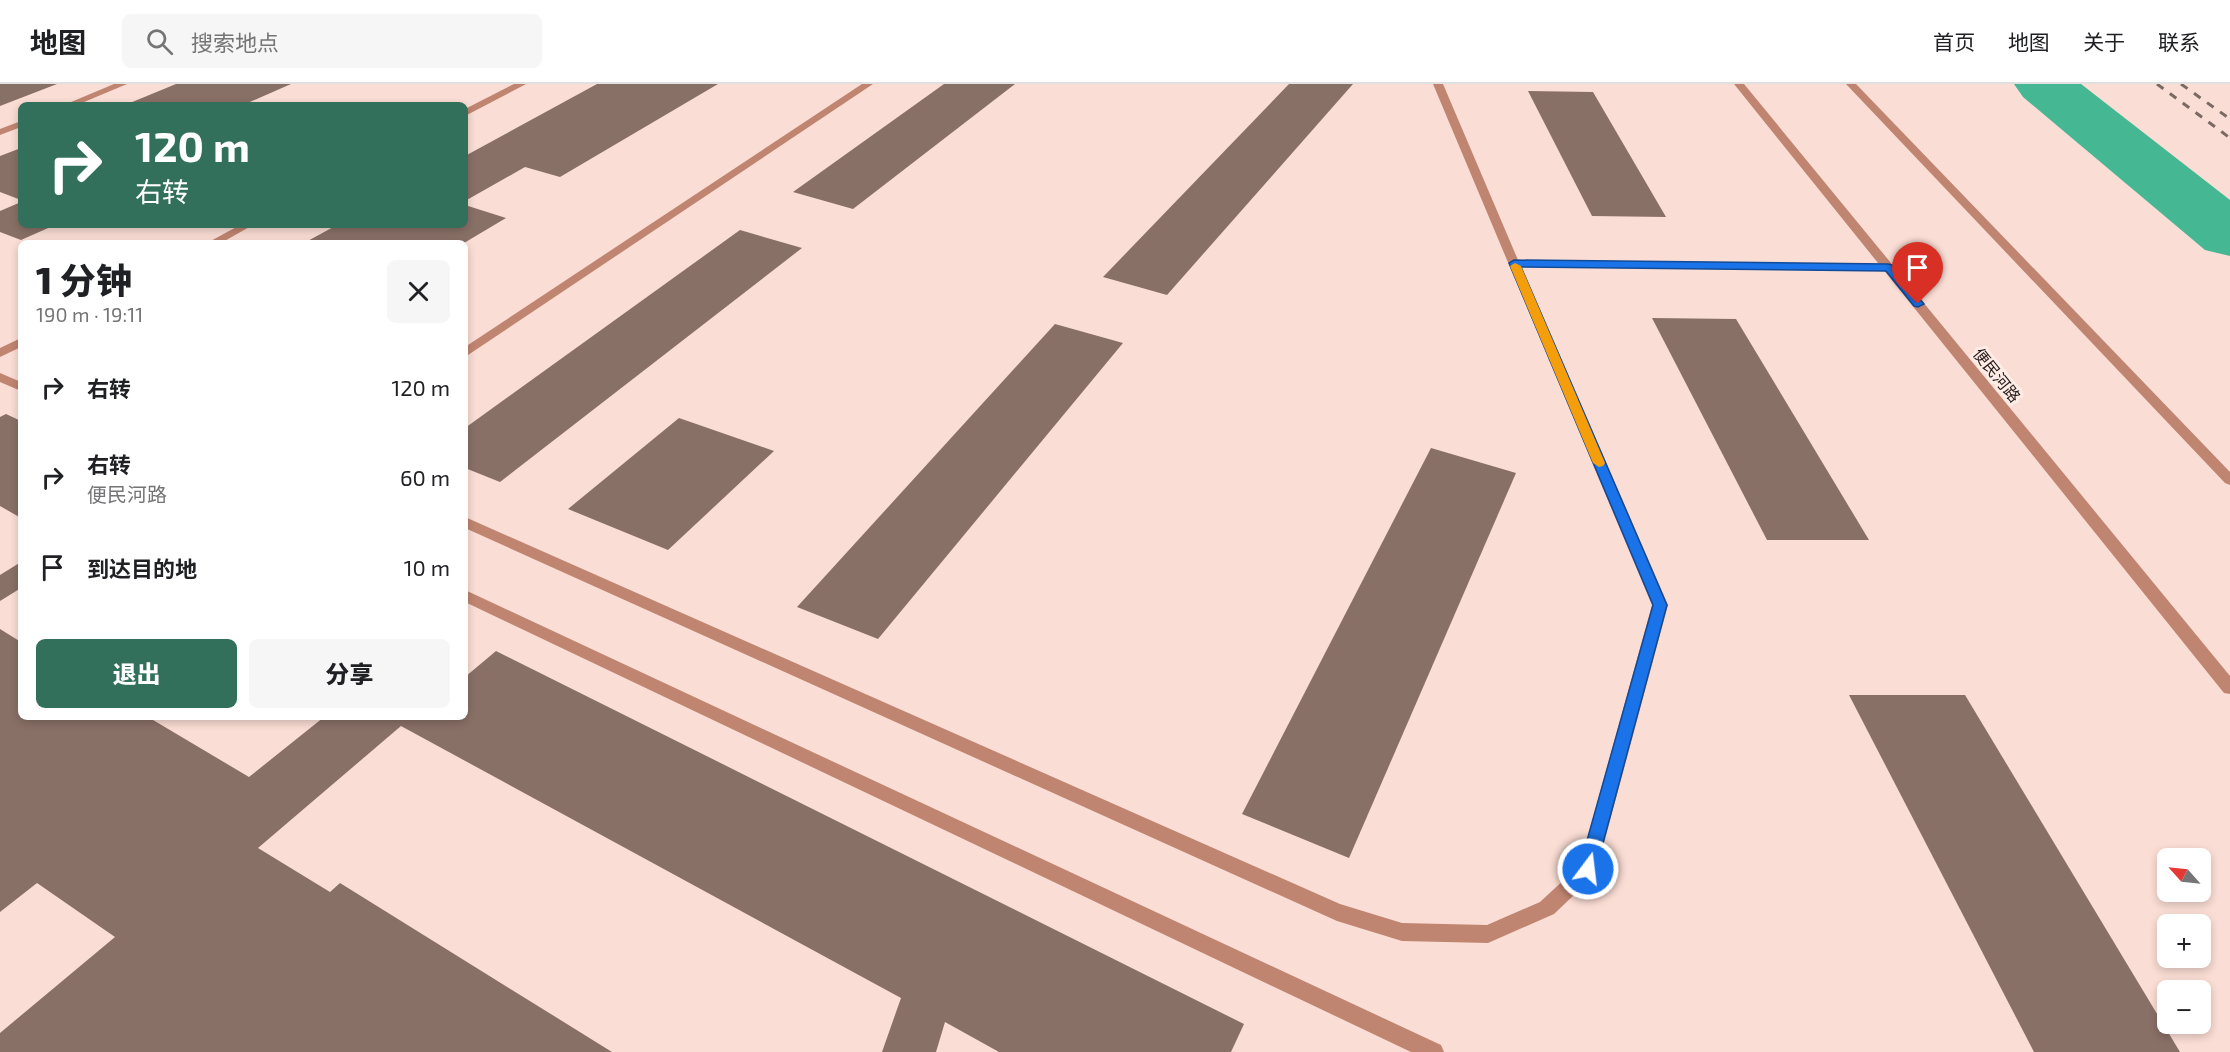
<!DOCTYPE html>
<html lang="zh">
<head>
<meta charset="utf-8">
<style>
	:root { --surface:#fff; --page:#f6f6f6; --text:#202124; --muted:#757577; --line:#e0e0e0; --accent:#33705b }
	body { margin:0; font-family:"Exo 2","Noto Sans SC",sans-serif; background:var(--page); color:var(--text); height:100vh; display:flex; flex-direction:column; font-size:22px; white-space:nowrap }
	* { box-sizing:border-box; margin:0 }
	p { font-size:20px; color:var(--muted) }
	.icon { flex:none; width:33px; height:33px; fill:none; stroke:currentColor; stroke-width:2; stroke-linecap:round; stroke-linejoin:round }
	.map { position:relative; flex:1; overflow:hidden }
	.details { position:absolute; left:18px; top:156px; width:450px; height:480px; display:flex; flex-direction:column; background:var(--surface); border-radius:9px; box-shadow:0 3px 9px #0003 }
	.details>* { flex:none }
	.guide { position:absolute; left:18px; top:18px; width:450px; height:126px; border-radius:9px; box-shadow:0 3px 9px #0003; background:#33705b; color:#fff; overflow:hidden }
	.needle { width:39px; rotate:297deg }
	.buttons { position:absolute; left:2157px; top:764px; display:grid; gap:12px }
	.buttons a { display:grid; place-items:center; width:54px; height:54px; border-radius:9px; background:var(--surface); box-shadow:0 3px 9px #0003; font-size:30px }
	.pin { position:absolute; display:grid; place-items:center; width:51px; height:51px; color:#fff; margin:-62px -26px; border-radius:50% 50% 50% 0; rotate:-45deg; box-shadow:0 0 6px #0007 }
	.pin .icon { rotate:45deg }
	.me { position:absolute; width:66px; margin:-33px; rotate:15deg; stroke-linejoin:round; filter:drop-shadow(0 0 4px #0008) }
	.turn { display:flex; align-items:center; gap:21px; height:126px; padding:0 18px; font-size:27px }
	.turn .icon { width:78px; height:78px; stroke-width:2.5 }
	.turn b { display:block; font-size:42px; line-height:51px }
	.round { display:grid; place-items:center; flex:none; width:63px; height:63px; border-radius:9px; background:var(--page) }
	.head { display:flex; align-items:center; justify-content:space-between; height:102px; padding:0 18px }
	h1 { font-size:36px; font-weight:800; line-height:45px }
	.button { display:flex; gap:12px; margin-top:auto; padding:12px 18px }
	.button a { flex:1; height:69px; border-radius:9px; background:var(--accent); color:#fff; font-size:24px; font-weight:800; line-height:69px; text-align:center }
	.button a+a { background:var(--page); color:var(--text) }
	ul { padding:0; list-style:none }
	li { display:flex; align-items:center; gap:18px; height:90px; padding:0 18px }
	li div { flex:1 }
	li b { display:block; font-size:22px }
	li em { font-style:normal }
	header { display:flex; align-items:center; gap:36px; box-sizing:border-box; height:84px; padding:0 30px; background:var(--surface); border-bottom:2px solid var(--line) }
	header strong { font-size:28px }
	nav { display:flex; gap:33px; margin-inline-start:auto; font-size:21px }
	.search { width:420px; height:54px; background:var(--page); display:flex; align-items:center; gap:15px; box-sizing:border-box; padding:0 21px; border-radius:9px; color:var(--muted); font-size:22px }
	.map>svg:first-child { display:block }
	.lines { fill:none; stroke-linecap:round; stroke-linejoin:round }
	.river { fill:#45b793; fill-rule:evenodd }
	.building { fill:#897067 }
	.service { fill:#c08571; fill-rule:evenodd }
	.minor { fill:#c08571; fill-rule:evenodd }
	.tertiary { fill:#c08571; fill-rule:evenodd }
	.rail { stroke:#7b6963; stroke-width:3; stroke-dasharray:8 8; stroke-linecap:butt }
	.route { fill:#1a73e8; stroke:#114b97; stroke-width:1.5 }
	.slow { fill:#f59e0b }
	.labels { text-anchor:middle; stroke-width:6; stroke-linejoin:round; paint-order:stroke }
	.street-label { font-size:16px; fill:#241a17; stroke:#feede7 }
</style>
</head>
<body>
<header>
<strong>地图</strong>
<div class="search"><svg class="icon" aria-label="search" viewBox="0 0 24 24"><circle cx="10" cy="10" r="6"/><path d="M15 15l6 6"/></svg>搜索地点</div>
<nav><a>首页</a><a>地图</a><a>关于</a><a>联系</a></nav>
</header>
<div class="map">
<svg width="2230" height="968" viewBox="0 0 2230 968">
	<rect width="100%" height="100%" fill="#faddd4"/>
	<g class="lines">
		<polygon class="river" points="2014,0 2081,0 2230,116 2230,172 2205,166 2023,13"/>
	</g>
	<g class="building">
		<polygon points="0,0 57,0 0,22"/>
		<polygon points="176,0 291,0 243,21 125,21"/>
		<polygon points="597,0 718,0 560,93 525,83 465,117 465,72"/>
		<polygon points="944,0 1015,0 853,125 793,108"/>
		<polygon points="1289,0 1353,0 1167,211 1103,193"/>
		<polygon points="1528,7 1593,8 1666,133 1592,132"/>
		<polygon points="21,64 21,116 0,108 0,72"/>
		<polygon points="21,118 21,141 55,141 21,156 0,148 0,127"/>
		<polygon points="465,121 506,134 464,159 304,159 337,141 465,141"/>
		<polygon points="740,146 802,164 500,398 465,384 465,344"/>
		<polygon points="1652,234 1736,235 1869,456 1767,456"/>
		<polygon points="1055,240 1123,259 878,555 797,523"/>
		<polygon points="6,330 21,337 21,434 0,422 0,333"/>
		<polygon points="679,334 774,367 668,466 568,425"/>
		<polygon points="1431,364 1516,389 1349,774 1242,730"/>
		<polygon points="21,478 21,504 0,517 0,491"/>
		<polygon points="0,545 21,558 21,633 148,633 249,693 324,633 465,633 465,593 496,567 1244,940 1231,968 999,968 945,938 936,968 882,968 901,914 401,642 258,764 330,808 340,799 612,968 0,968 0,949 115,853 37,799 0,828"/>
		<polygon points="1849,611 1965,611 2180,968 2034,968"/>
	</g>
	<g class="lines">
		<g class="service">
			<polygon points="114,0 127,0 77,21 64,21"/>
			<polygon points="862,0 873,0 465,273 465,263"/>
			<polygon points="1433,0 1443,0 1518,176 1889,181 1895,184 1889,187 1521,182 1668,521 1597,785 1595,791 1554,830 1488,859 1402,857 1337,837 465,444 465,433 1340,820 1402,839 1487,841 1540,818 1580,781 1652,521"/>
			<polygon points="21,37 21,43 0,51 0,45"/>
			<polygon points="0,289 21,298 21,307 0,298"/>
			<polygon points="465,506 1441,961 1444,968 1411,968 465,518"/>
		</g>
		<g class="minor">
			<polygon points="514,0 526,0 465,32 465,25"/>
			<polygon points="240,141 253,141 221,159 207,159"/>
			<polygon points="21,254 21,263 0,273 0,264"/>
		</g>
		<g class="tertiary">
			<polygon points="1734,0 1744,0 2230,592 2230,610 2224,609"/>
			<polygon points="1846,0 1856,0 2230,388 2230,401 2225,399"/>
		</g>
		<g class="rail">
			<polyline points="2157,0 2230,54"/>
			<polyline points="2181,0 2230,35"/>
		</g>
	</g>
	<polygon class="route" points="1514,176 1888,180 1892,181 1924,220 1918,223 1914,222 1886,187 1521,183 1667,521 1596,785 1594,791 1588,793 1582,791 1579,785 1653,521 1509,179"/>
	<polygon class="slow" points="1515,179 1521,182 1605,379 1603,382 1599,383 1593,379 1510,182"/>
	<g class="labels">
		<g class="street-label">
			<text transform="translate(1997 291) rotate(51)" y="6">便民河路</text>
		</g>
	</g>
</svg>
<div class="buttons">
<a><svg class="needle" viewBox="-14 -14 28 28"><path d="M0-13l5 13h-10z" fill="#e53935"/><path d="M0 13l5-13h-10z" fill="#757577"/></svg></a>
<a>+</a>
<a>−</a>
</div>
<div class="pin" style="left:1918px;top:220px;background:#d93025"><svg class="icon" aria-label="arrive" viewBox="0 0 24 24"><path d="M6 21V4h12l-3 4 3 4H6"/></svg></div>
<svg class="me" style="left:1588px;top:785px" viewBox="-20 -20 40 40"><circle r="17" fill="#1a73e8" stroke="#fff" stroke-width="3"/><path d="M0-11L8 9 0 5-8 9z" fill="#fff"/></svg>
<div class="guide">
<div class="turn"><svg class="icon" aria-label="right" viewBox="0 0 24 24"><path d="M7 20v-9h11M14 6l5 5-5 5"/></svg><div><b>120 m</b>右转</div></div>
</div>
<section class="details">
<div class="head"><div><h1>1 分钟</h1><p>190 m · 19:11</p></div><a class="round"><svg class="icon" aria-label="close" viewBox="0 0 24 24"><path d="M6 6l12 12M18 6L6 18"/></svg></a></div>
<ul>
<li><svg class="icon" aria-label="right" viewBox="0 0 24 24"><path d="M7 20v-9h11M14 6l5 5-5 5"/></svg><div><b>右转</b></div><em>120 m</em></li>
<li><svg class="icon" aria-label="right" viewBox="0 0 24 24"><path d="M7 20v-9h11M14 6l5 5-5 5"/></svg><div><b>右转</b><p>便民河路</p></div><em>60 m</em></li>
<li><svg class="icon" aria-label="arrive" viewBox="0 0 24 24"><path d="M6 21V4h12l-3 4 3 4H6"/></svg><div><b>到达目的地</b></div><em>10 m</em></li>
</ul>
<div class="button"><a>退出</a><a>分享</a></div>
</section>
</div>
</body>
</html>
